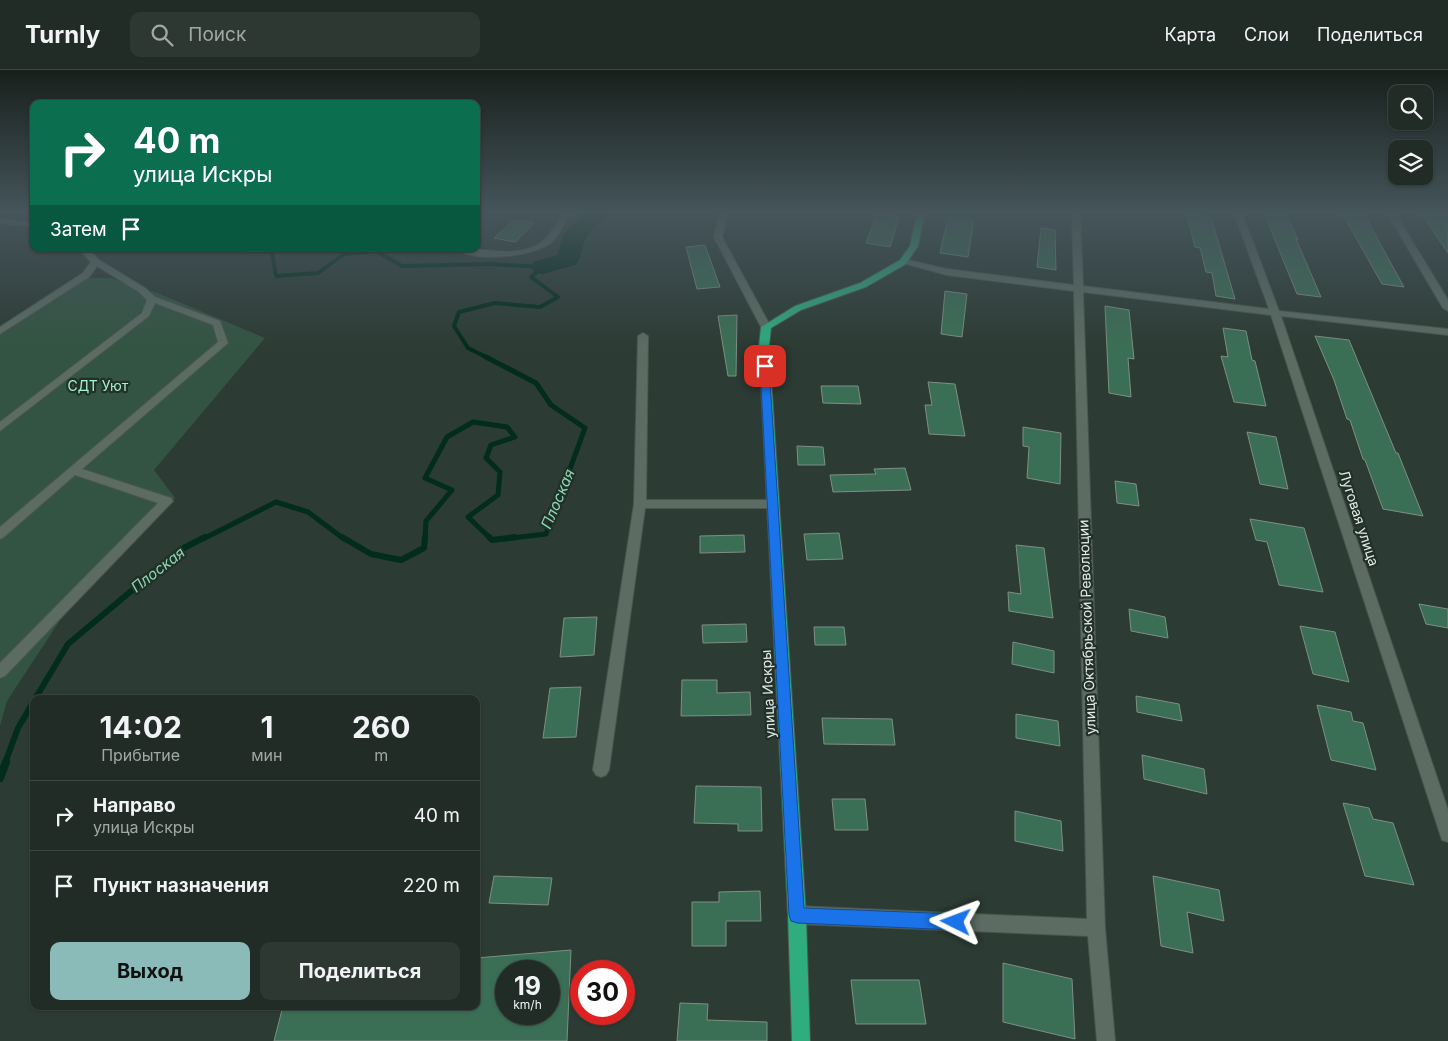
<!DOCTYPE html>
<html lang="ru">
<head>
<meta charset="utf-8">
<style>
	:root { --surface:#212c26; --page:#2d3832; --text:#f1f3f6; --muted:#a2a7a7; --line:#3e4843; --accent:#8bbbb9 }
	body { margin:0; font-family:Inter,sans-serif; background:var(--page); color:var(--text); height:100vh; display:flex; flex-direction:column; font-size:19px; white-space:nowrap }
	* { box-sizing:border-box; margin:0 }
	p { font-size:16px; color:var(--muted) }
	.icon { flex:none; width:28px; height:28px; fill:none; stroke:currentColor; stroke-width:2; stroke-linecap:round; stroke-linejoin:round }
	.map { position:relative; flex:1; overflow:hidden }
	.drawer { position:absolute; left:30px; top:625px; width:450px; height:315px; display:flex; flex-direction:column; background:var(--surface); border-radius:10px; box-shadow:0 1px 4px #0004,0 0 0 1px var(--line) }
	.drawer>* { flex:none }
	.guide { position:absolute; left:30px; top:30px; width:450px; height:152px; border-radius:10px; box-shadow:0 1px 4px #0004,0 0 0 1px var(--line); background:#0b6e4f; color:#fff; overflow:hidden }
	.tools { position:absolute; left:1388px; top:15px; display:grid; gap:10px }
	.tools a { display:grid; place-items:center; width:45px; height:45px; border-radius:10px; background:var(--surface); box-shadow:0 1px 4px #0004,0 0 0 1px var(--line); font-size:25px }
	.speed { position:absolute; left:495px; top:890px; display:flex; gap:10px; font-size:25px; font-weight:700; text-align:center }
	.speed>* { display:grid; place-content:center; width:65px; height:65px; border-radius:50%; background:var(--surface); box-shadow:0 1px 4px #0004,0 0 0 1px var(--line); line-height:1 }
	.speed small { font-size:12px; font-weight:400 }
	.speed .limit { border:8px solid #d22; background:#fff; color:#111 }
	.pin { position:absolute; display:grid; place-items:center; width:42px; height:42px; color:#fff; margin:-21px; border-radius:10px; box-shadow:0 2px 8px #0006 }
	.me { position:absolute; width:55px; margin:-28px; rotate:273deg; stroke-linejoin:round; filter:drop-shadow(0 0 4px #0008) }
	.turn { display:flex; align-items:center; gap:18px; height:105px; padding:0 20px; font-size:22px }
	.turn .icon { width:65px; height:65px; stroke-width:2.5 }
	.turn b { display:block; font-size:35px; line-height:42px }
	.then { display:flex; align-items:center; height:48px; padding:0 20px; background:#0003; gap:10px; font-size:19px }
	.eta { display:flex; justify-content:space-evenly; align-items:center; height:85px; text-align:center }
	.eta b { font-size:30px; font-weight:700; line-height:35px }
	.primary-button { display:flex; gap:10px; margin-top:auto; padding:10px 20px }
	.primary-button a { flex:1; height:58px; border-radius:10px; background:var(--accent); color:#111; font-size:20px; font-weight:700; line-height:58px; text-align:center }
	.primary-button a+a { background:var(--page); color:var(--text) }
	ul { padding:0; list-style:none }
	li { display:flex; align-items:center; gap:15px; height:70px; padding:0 20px; border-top:1px solid var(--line) }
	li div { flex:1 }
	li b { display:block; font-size:19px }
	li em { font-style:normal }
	header { display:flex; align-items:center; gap:30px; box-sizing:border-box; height:70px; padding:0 25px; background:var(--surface); border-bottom:1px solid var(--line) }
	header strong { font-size:24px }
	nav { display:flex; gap:28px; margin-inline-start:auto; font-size:18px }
	.search { width:350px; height:45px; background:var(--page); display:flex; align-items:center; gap:12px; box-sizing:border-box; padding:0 18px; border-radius:10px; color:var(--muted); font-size:19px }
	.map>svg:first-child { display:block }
	.green { fill:#335443 }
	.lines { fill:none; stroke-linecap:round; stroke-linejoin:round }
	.stream-far3 { stroke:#022c1b; stroke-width:4 }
	.stream-far2 { stroke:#022c1b; stroke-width:5 }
	.stream-far1 { stroke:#022c1b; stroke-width:6 }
	.stream { stroke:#022c1b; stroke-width:8 }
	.river { fill:#022c1b; fill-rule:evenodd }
	.building { fill:#3b6f55; stroke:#7e8f86; fill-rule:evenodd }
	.minor-casing { stroke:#49564f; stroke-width:2 }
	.major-casing { stroke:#49564f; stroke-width:2 }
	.minor { fill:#5c6c63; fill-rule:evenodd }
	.major { fill:#2fad7f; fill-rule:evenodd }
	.route { fill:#1a73e8; stroke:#114b97 }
	.labels { text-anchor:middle; stroke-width:4.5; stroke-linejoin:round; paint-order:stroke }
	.park-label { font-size:14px; fill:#a2f4ca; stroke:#223029 }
	.street-label { font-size:14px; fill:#e1eae5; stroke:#223029 }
	.water-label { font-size:15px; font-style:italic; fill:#89dab1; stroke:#223029 }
</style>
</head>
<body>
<header>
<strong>Turnly</strong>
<div class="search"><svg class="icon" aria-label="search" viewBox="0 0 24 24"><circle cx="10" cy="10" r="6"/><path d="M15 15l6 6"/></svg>Поиск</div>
<nav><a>Карта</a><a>Слои</a><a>Поделиться</a></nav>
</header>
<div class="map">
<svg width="1448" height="971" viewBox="0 0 1448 971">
	<rect width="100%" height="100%" fill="#2c3b33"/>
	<polygon class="green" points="85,208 111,208 160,224 265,268 154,400 175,428 66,541 7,631 0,656 0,264"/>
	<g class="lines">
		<g class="stream-far3">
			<polyline points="185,179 272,182 276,206 318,203 344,184 376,181 402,196 490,194 543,197"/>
			<polyline points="488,288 468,278 454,256 459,242 495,233 540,237 558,227 531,207 543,197"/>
		</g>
		<g class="stream-far2">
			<polyline points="486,287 536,313 551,335 585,358 546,464 504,469"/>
			<polyline points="203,469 276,432 308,442 344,469"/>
			<polyline points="425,469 426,451 452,420 425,408 447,367 473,352 507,357 515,367 491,375 486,388 500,402 498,425 468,447 491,469"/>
		</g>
		<g class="stream-far1">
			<polyline points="342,467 371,484 401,490 424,478 425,467"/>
			<polyline points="489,467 492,470 515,467"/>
			<polyline points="35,629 68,574 180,480 205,467"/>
			<polyline points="5,693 18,658 34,631"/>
		</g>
		<polyline class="stream" points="0,708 6,692"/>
		<polygon class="river" points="585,143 608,143 586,167 579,190 575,195 543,204 534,202 531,197 534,192 557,185 563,165"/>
	</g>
	<g class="building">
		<polygon points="1264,143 1286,143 1298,170 1296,169 1321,227 1297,224"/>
		<polygon points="1342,143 1365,146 1404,217 1382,214"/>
		<polygon points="1421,143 1444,143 1448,149 1448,183"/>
		<polygon points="876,145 899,147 890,177 866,173"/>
		<polygon points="1187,145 1211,147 1235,229 1216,226 1212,203 1206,202 1200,178 1195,177"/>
		<polygon points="948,147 974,150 968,187 940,183"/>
		<polygon points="514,150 534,153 515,172 494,168"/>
		<polygon points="1041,158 1055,160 1056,200 1037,197"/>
		<polygon points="705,175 720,217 697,219 686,177"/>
		<polygon points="945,221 967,224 962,267 941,264"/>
		<polygon points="1105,236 1129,240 1134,289 1128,288 1131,327 1109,323"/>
		<polygon points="737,245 736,306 728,306 718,246"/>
		<polygon points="1223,258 1246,261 1252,290 1255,291 1266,336 1234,332 1221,286 1228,287"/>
		<polygon points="1315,266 1349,270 1396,383 1398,383 1423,446 1383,439 1365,390 1363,389 1350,350 1347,349 1334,310"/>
		<polygon points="928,312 955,314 965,366 929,364 925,335 932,335"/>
		<polygon points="821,316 858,316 861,334 823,333"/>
		<polygon points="1023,357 1061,363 1060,414 1027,408 1029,377 1023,376"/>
		<polygon points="1247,362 1276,367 1288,419 1260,414"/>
		<polygon points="797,376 823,377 825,395 798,395"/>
		<polygon points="905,398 911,420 833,422 830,405 876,404 874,399"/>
		<polygon points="1115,411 1136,414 1139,436 1117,433"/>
		<polygon points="1250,449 1304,458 1323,522 1279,515 1267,472 1256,470"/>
		<polygon points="839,463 843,489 807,490 804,464"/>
		<polygon points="744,465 745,482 700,483 700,466"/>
		<polygon points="1016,475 1044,478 1053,548 1009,541 1008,522 1021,524"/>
		<polygon points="1419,534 1448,539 1448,558 1426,554"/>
		<polygon points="1129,539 1165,547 1168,568 1131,561"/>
		<polygon points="597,547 594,585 560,587 564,548"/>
		<polygon points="746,554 747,572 703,573 702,555"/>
		<polygon points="1300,556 1335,562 1349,612 1313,604"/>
		<polygon points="814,557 844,557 846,575 815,575"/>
		<polygon points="1013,572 1054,581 1054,603 1012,594"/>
		<polygon points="682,610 717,610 717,623 750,622 751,645 681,646"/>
		<polygon points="581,617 576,667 543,668 550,618"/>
		<polygon points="1136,626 1179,634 1182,651 1137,642"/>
		<polygon points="1317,635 1351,642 1353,651 1363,653 1376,700 1331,690"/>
		<polygon points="1016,644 1058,651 1060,676 1016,668"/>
		<polygon points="822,648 892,649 895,675 824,674"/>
		<polygon points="1142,685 1204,699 1207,724 1144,709"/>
		<polygon points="696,716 761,717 762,761 738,761 738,754 694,753"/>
		<polygon points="832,729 865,729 868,760 835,760"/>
		<polygon points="1343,733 1369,738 1373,749 1393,753 1414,815 1365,806"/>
		<polygon points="1015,741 1061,751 1063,781 1015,771"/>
		<polygon points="494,806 552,808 548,835 489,833"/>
		<polygon points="1153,806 1219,820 1224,851 1187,842 1193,883 1161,876"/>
		<polygon points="760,821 761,851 726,851 726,876 692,876 692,832 719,832 719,822"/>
		<path d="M 571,880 L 567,971 L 274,971 L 283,936 L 476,936 L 476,888 ZM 506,901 L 549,901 L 549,944 L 506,944 Z"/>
		<polygon points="1003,893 1072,909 1075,969 1003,952"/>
		<polygon points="851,910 919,910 926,954 856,954"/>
		<polygon points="680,933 708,934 707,950 767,952 767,971 677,971"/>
	</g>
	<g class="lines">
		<g class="minor-casing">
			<g id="minor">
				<path d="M 563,143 L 571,143 C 565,152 560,164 552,172 C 534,187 474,193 456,179 C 484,177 526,192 548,166 C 554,159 558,150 563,143 Z"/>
				<polygon points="720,143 728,143 722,167 771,257 769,259 766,260 761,257 714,167"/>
				<polygon points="1072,143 1080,143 1083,216 1269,239 1234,143 1242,143 1279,241 1448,259 1448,265 1281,246 1448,740 1448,772 1442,770 1440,764 1271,245 1083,222 1105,858 1115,971 1097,971 1088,866 797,854 791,851 788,845 791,839 797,836 1087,849 1074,221 947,205 899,192 903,189 947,199 1074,215"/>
				<polygon points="1387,143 1395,143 1448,230 1448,241 1443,238"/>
				<polygon points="0,149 34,153 34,157 0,153"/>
				<polygon points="79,179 88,179 99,190 145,218 155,227 220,251 228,273 82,399 171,428 173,431 5,606 0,608 0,593 158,433 75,405 4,467 0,469 0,457 218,272 213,255 155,233 149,246 0,361 0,352 142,243 147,230 139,222 97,196 89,207 0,264 0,257 83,203 91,192"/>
				<polygon points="643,263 648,266 646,430 773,430 779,434 773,438 645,438 609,700 606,705 601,707 596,705 593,700 634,434 638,266"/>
			</g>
		</g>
		<g class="major-casing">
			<polygon id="major" points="917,143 925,143 918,176 906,194 866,217 801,240 771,258 769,276 806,845 810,971 792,971 788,845 759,276 761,257 795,236 860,213 900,190 910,176"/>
		</g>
		<use href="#minor" class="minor"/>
		<use href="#major" class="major"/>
	</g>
	<linearGradient id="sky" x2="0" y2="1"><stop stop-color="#18201c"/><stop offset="0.51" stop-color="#45555b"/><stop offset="1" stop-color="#45555b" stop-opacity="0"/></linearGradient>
	<rect width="1448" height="279" fill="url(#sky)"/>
	<polygon class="route" points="765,293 769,296 804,838 956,844 962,847 964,852 962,858 956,860 797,853 791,851 789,845 760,296"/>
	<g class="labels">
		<g class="park-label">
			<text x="98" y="321">СДТ Уют</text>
		</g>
		<g class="street-label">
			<text transform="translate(1359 448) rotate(72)" y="5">Луговая улица</text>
			<text transform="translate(1087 557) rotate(-92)" y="5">улица Октябрьской Революции</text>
			<text transform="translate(768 624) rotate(-93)" y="5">улица Искры</text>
		</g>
		<g class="water-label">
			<text transform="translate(558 429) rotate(-67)" y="5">Плоская</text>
			<text transform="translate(158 500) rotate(-38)" y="5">Плоская</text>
		</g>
	</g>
</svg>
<div class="tools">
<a><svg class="icon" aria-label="search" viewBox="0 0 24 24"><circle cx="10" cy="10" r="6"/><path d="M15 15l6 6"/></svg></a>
<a><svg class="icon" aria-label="layers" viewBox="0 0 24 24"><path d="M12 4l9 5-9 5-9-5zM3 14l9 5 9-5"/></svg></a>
</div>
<div class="speed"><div>19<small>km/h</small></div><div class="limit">30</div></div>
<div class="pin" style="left:765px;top:296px;background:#d93025"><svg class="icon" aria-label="arrive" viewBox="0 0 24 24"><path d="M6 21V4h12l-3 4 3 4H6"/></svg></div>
<svg class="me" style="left:956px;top:852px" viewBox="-20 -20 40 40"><path d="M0-17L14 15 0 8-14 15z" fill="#1a73e8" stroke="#fff" stroke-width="4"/></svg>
<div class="guide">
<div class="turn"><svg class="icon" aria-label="right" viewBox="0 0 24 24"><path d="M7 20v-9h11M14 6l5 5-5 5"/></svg><div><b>40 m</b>улица Искры</div></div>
<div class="then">Затем<svg class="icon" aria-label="arrive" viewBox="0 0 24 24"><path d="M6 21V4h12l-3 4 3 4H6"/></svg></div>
</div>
<section class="drawer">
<div class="eta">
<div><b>14:02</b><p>Прибытие</p></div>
<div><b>1</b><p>мин</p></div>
<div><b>260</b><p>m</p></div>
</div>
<ul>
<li><svg class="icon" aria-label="right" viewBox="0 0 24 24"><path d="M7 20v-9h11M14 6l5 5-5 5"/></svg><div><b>Направо</b><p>улица Искры</p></div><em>40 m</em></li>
<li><svg class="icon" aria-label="arrive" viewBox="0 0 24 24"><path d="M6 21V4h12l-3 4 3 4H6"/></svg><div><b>Пункт назначения</b></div><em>220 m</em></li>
</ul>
<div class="primary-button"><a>Выход</a><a>Поделиться</a></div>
</section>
</div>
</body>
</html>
